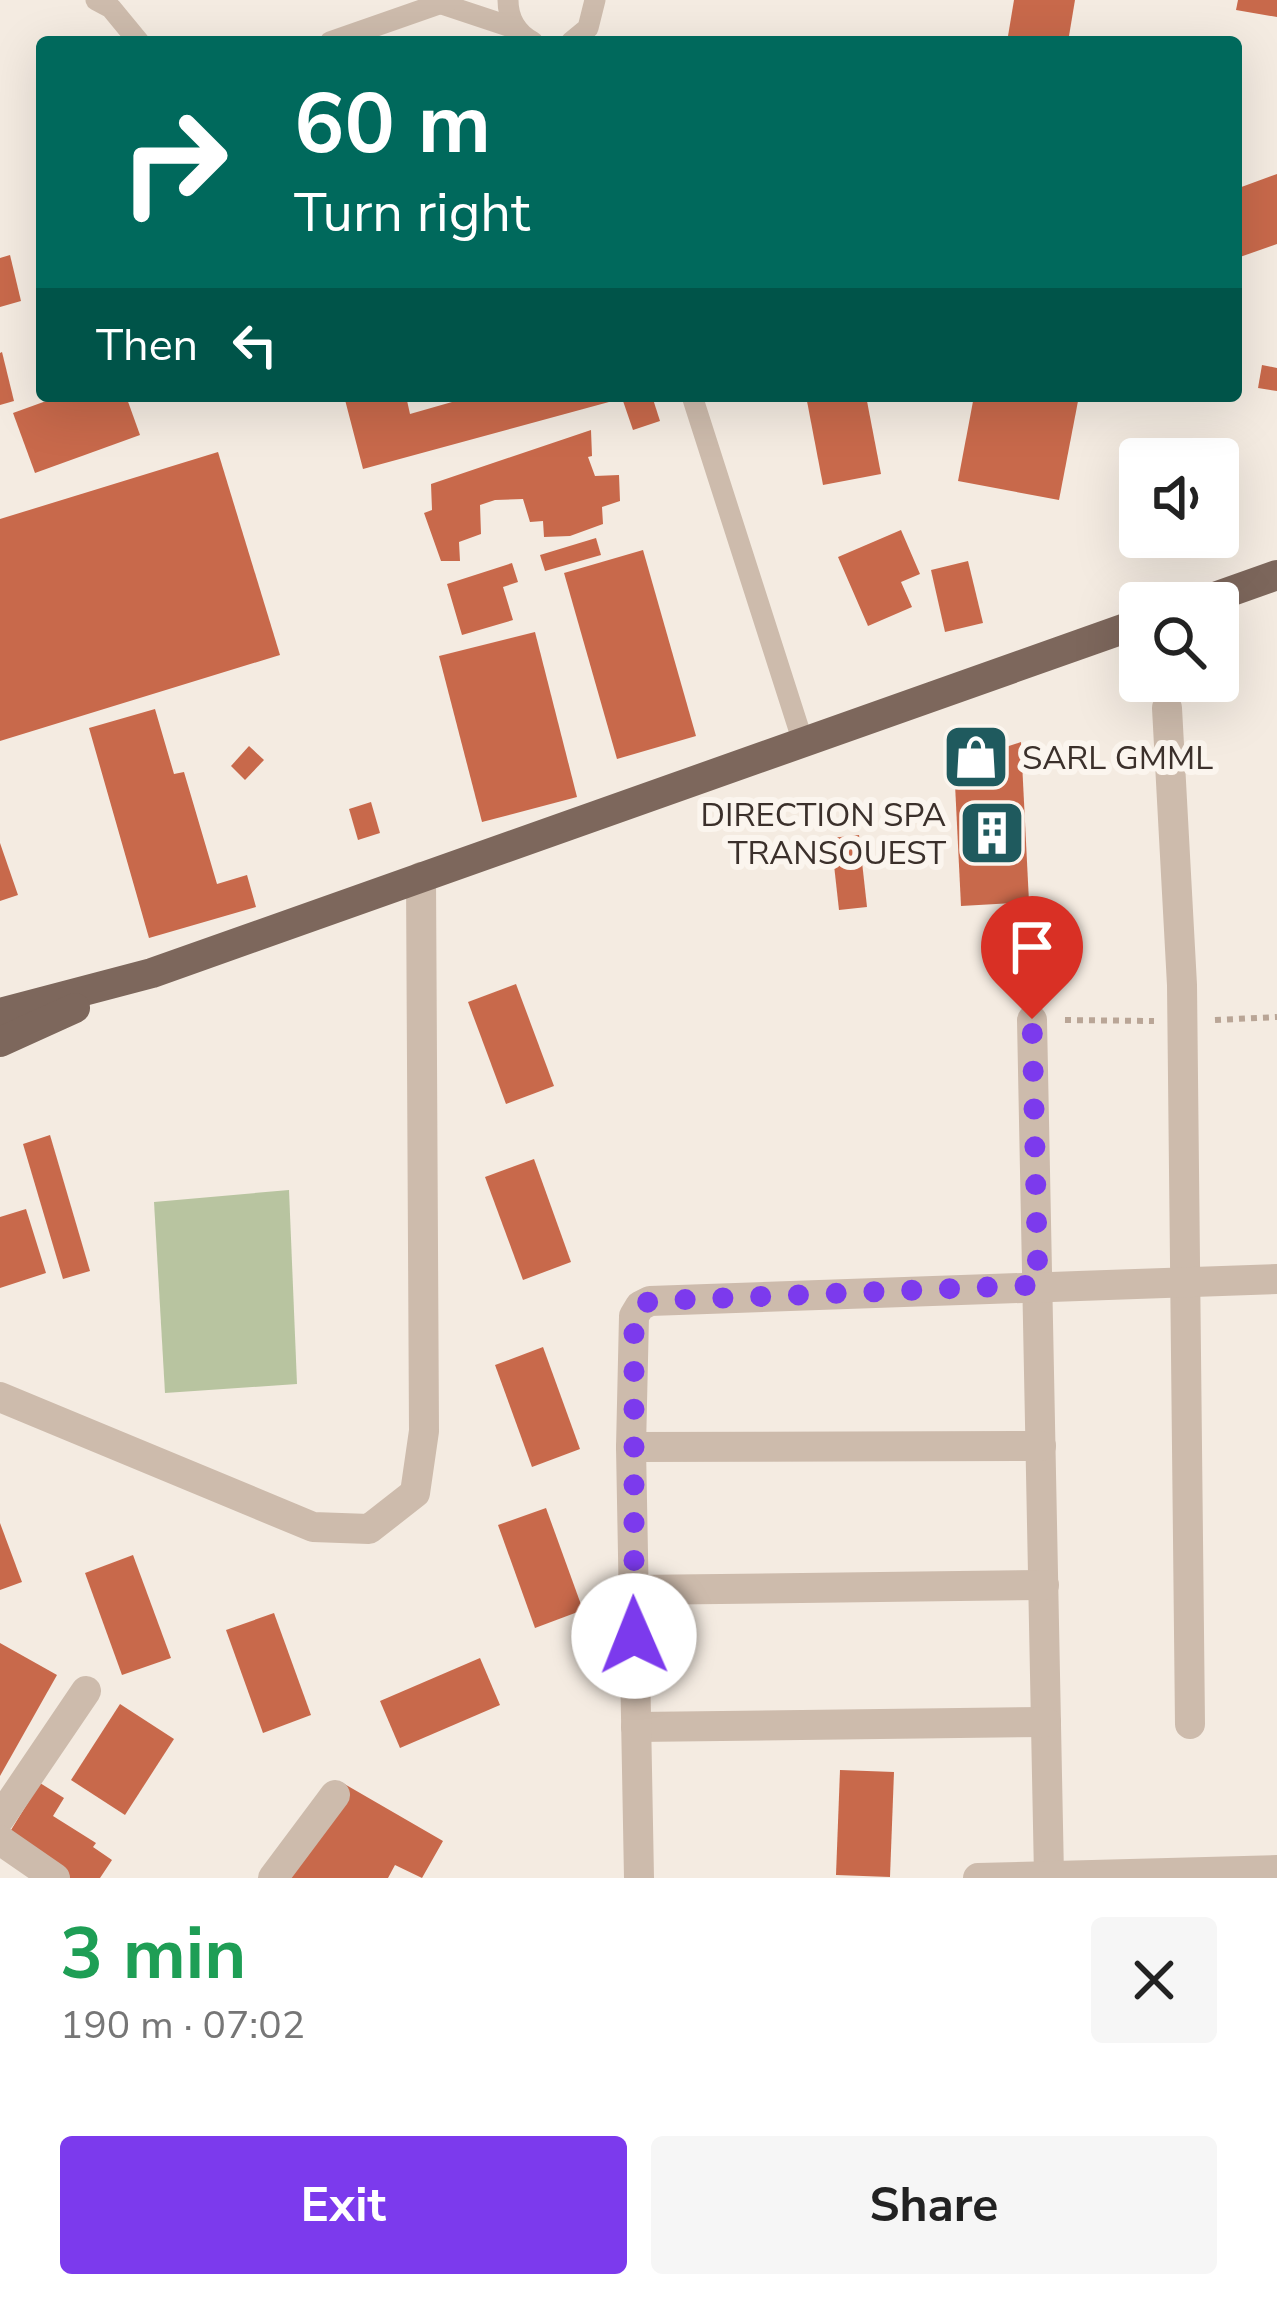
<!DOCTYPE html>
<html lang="en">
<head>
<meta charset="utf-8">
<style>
	:root { --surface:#fff; --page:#f6f6f6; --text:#222; --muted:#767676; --accent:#7c3aed }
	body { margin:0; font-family:"Nunito Sans",sans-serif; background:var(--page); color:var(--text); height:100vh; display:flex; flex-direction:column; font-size:45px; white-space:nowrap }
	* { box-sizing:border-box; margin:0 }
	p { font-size:39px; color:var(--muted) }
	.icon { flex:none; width:66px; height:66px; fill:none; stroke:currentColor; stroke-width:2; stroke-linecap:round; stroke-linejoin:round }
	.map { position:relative; height:1878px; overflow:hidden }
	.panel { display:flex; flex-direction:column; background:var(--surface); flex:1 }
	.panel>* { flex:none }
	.hud { position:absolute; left:36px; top:36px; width:1206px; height:366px; border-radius:12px; box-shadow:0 12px 48px #0002; background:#00695c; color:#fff; overflow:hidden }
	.tools { position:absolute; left:1119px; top:438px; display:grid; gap:24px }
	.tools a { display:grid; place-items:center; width:120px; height:120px; border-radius:12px; background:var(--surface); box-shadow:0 12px 48px #0002; font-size:60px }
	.pin { position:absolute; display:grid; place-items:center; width:102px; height:102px; color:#fff; margin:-123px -51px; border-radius:50% 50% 50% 0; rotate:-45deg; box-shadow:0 0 12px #0007 }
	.pin .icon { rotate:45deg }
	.me { position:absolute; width:132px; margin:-66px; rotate:359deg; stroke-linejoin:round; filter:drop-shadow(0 0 9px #0008) }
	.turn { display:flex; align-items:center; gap:42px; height:252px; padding:0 60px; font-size:54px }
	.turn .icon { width:156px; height:156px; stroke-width:2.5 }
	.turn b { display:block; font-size:84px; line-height:102px }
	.then { display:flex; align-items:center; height:114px; padding:0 60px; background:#0003; gap:24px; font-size:45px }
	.round { display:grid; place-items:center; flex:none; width:126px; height:126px; border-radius:12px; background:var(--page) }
	.summary { display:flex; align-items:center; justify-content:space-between; height:204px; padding:0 60px }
	h1 { font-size:72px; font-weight:700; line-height:90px; color:#1e9e55 }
	.action { display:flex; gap:24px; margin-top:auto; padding:24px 60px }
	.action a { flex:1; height:138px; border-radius:12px; background:var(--accent); color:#fff; font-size:48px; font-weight:700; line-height:138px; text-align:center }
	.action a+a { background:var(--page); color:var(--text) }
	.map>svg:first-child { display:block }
	.green { fill:#b8c4a0 }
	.building { fill:#c8694b }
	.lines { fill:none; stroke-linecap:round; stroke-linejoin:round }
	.path { stroke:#b9a596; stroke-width:6; stroke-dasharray:6 6; stroke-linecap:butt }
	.lane { stroke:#cdbbac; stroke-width:21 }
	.street { stroke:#cdbbac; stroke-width:30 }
	.primary { stroke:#7d675c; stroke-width:30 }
	.route { stroke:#7c3aed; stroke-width:21; stroke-dasharray:0 37.8 }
	.labels { text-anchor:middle; stroke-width:12; stroke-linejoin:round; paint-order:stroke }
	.poi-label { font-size:33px; fill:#3b302b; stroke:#fbf5ee; text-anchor:start }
</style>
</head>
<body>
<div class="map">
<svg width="1277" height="1878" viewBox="0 0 1277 1878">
	<rect width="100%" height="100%" fill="#f4ebe1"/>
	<polygon class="green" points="289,1190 297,1384 165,1393 154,1202"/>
	<g class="building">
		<polygon points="1014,0 1075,0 1068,42 1007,42"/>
		<polygon points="1238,0 1277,0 1277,17 1236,10"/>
		<polygon points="1277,174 1277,244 1240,257 1236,245 1236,189"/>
		<polygon points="10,255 21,301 0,307 0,258"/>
		<polygon points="2,352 14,401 0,405 0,353"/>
		<polygon points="1262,365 1277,368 1277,391 1258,388"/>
		<polygon points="60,396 126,396 140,435 35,473 13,413"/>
		<polygon points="344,396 406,396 410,414 473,396 607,396 609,402 363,469"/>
		<polygon points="638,396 652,396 660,421 633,430 623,401"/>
		<polygon points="806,396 866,396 881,474 823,485"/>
		<polygon points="974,396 1079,396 1059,500 958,481"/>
		<polygon points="591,430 592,456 588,457 595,476 619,475 620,501 602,507 603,524 570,536 544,537 543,521 530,522 523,499 495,500 480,505 481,534 459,542 460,561 441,561 424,513 432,510 431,484"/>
		<polygon points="218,452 280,655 0,741 0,519"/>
		<polygon points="901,530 920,574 901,582 912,607 868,626 838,557"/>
		<polygon points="596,538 601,555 545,571 540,555"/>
		<polygon points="643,550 696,736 617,759 564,573"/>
		<polygon points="968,561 983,623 945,632 931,570"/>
		<polygon points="512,563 518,582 503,587 513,620 462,635 447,584"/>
		<polygon points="535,632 577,797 482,822 439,656"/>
		<polygon points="155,709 174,774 184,772 217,884 247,875 256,907 149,938 89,728"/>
		<polygon points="1021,742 1029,902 961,906 954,764"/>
		<polygon points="249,746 264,760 245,780 231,766"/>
		<polygon points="371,802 380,833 358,840 349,809"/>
		<polygon points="859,835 867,907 839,910 831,838"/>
		<polygon points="0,843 18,895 0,901"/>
		<polygon points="516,984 554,1086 506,1104 468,1002"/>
		<polygon points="50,1135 90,1271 63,1279 23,1144"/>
		<polygon points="534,1159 571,1262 523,1280 485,1177"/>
		<polygon points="26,1209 46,1273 0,1288 0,1217"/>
		<polygon points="543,1347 580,1449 532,1467 495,1365"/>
		<polygon points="546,1508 583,1610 535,1628 498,1525"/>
		<polygon points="0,1523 22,1582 0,1590"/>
		<polygon points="133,1555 171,1658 122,1675 85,1573"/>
		<polygon points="274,1613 311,1715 263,1733 226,1630"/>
		<polygon points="0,1643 57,1675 0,1776"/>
		<polygon points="480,1658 500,1705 400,1748 380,1701"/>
		<polygon points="120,1704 174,1739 125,1815 71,1780"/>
		<polygon points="840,1770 894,1772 890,1877 836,1875"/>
		<polygon points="341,1782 443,1841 422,1878 395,1865 388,1878 285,1878"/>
		<polygon points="40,1783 64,1798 53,1816 96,1843 93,1847 112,1860 100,1878 30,1878 3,1843"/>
	</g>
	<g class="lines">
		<g class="path">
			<polyline points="1065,1020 1154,1021"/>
			<polyline points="1215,1020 1277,1017"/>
		</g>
		<g class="lane">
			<polyline points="96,0 111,8 139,42"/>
			<path d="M 508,0 C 508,18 516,33 533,42"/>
			<polyline points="433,1 517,29"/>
			<polyline points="330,42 450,0"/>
			<polyline points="571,42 588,28 595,0"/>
			<polyline points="692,396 803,742"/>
		</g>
		<g class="street">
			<polyline points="1167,708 1182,985 1190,1724"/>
			<polyline points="1032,1020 1049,1876"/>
			<polyline points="0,1397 313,1527 369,1529 415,1493 424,1431 421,877"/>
			<polyline points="631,1447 1041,1446"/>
			<polyline points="633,1590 1044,1585"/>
			<polyline points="636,1727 1046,1722"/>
			<polyline points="0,1818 86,1691"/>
			<polyline points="0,1840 55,1878"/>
			<polyline points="273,1878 335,1795"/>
			<polyline points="639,1878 631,1447 634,1316 640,1306 650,1301 1277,1279"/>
			<polyline points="978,1878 1277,1870"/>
		</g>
		<g class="primary">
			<polyline points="1198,603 1277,575"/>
			<polyline points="0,1013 152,973 1140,623"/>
			<polyline points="0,1042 75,1008"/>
		</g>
	</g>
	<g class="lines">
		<polyline class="route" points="634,1636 634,1316 640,1306 650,1301 1038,1285 1032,1019"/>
	</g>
	<defs>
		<g id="shop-square" transform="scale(3.45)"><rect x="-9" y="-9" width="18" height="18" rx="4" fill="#1f5a5e" stroke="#fbf5ee"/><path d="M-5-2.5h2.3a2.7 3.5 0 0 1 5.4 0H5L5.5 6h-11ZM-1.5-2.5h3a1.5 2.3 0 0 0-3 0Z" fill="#fff"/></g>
		<g id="building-square" transform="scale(3.45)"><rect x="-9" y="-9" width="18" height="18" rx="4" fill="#1f5a5e" stroke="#fbf5ee"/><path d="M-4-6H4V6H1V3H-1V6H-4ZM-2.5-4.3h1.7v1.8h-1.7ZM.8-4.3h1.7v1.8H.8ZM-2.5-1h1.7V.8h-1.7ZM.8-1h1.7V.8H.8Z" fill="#fff"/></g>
	</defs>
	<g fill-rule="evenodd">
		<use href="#shop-square" x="976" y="757"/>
		<use href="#building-square" x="992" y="833"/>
	</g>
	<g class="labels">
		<g class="poi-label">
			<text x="1022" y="769">SARL GMML</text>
			<text x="946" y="826" text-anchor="end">DIRECTION SPA<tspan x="946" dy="38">TRANSOUEST</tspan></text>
		</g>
	</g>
</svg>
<div class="tools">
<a><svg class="icon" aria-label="sound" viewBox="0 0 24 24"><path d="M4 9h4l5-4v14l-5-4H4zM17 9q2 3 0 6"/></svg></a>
<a><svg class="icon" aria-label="search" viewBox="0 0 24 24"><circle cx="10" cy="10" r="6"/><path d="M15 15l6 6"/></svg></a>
</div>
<div class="pin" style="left:1032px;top:1019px;background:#d93025"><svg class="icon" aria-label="arrive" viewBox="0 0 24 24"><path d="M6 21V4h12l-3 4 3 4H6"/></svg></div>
<svg class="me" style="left:634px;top:1636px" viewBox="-20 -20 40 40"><circle r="19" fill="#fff"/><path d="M0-13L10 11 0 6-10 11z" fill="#7c3aed"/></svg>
<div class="hud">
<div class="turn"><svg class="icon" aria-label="right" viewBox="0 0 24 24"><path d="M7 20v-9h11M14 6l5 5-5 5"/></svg><div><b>60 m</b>Turn right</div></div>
<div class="then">Then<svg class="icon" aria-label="left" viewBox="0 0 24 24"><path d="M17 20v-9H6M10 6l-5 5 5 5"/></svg></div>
</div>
</div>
<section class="panel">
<div class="summary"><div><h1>3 min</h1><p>190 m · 07:02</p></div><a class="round"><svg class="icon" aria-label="close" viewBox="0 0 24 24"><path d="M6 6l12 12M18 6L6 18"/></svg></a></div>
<div class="action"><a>Exit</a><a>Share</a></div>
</section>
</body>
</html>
